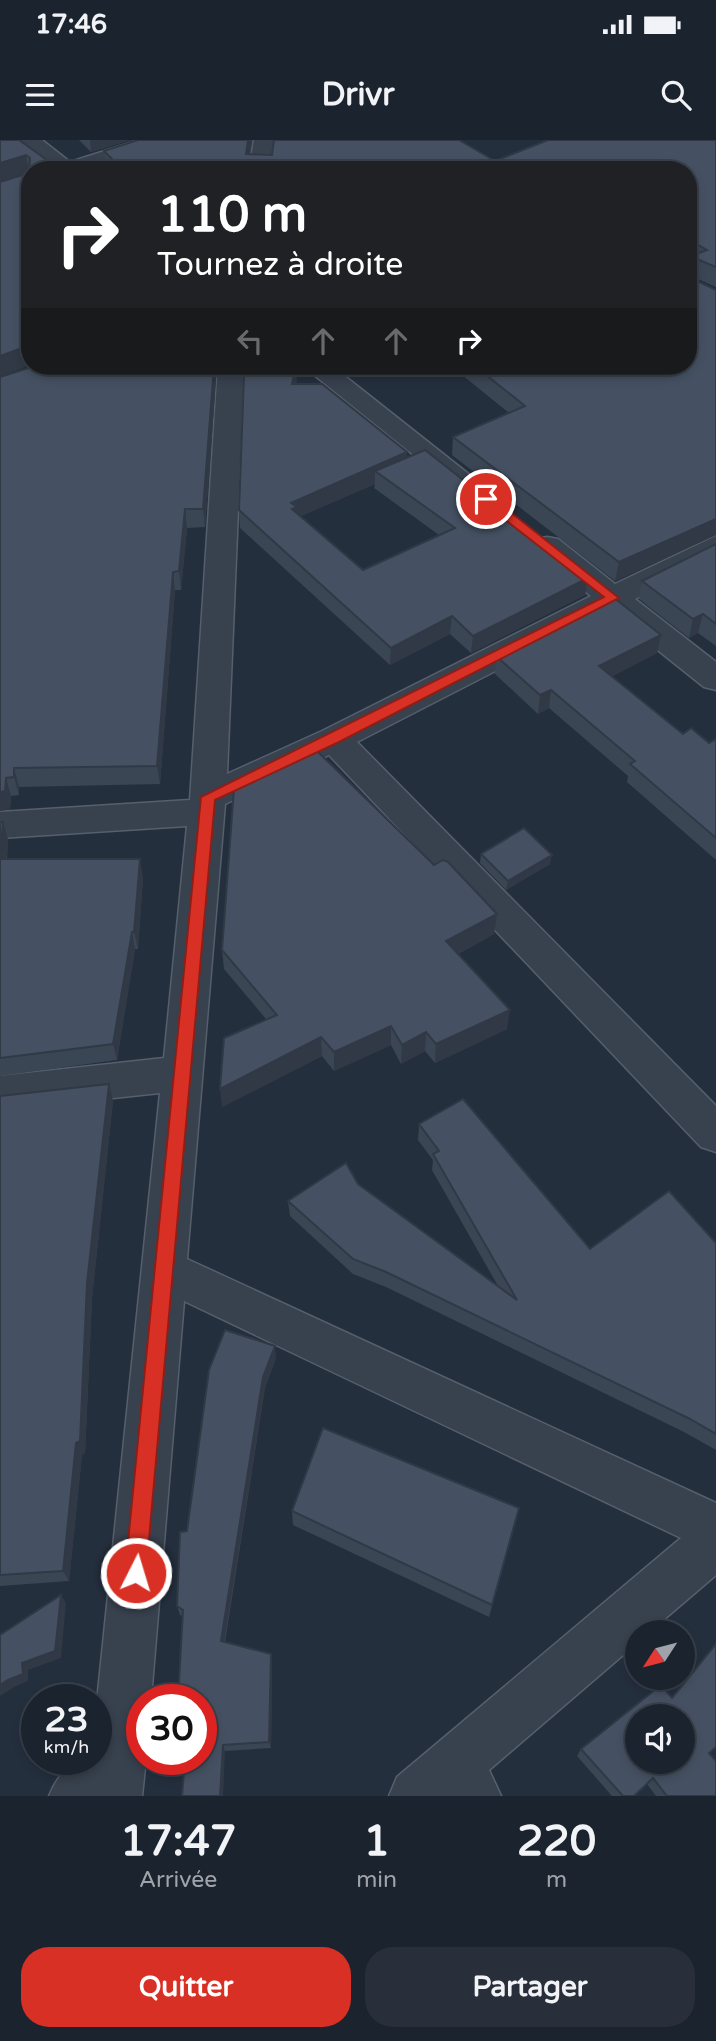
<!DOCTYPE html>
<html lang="fr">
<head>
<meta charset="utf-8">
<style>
	:root { --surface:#1b232e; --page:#282f3a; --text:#f1f3f6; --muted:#a0a4aa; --line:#39404a; --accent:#d93025 }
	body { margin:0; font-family:"Varela Round",sans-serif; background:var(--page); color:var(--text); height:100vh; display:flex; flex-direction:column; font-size:26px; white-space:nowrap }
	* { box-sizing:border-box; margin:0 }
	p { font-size:23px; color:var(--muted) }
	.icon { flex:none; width:38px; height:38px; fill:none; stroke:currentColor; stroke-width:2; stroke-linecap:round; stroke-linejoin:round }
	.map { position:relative; height:1656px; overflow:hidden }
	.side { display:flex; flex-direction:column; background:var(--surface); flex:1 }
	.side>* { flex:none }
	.guide { position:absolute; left:21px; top:21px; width:676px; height:214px; border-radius:28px; box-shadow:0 4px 10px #0003,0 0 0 2px var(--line); background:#202124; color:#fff; overflow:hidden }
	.needle { width:46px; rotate:234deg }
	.buttons { position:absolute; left:625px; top:1480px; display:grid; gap:14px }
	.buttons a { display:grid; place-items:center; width:70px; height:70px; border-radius:50%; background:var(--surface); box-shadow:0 4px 10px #0003,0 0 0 2px var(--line); font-size:35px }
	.speed { position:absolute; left:21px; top:1544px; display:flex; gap:14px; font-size:35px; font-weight:700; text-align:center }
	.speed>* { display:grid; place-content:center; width:91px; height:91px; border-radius:50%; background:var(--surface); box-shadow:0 4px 10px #0003,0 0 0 2px var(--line); line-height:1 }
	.speed small { font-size:18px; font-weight:400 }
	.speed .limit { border:10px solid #d22; background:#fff; color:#111 }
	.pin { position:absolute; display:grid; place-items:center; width:60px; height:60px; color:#fff; margin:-30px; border:4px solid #fff; border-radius:50%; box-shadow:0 2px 7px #0007 }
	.me { position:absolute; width:77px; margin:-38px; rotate:5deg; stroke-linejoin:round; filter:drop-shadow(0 0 5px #0008) }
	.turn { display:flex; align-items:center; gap:24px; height:147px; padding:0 21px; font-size:32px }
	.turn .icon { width:91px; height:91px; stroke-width:2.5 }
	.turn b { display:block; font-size:49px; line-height:60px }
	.lanes { display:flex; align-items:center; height:66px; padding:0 21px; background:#0003; justify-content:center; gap:35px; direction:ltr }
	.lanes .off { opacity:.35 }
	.eta { display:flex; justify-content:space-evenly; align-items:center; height:119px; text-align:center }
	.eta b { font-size:42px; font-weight:700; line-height:49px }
	.action { display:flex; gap:14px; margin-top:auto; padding:14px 21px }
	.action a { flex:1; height:80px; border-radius:28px; background:var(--accent); color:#fff; font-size:28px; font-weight:700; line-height:80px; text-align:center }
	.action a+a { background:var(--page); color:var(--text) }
	.status { display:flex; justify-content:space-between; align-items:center; height:49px; padding:0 35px; background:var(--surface); direction:ltr }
	.status svg { height:19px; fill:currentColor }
	header { display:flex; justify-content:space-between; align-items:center; height:91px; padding:0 21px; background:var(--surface); font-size:32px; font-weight:700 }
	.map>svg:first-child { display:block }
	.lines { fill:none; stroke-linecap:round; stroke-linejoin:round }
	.minor-casing { stroke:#565f6c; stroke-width:3 }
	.minor { fill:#38414e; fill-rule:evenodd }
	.wall { fill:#3b4654; fill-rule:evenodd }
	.shaded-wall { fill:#303945 }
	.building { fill:#455162; stroke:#303945; stroke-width:2; fill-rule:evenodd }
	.route { fill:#d93025; stroke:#8d1f18; stroke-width:2 }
</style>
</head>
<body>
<div class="status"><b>17:46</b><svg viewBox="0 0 49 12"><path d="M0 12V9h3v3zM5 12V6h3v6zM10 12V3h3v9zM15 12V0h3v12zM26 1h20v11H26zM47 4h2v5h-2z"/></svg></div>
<header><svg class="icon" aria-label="menu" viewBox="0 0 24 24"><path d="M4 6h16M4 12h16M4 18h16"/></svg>Drivr<svg class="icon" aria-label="search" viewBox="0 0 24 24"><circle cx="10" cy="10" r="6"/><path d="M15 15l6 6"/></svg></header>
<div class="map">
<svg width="716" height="1656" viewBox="0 0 716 1656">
	<rect width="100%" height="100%" fill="#242f3e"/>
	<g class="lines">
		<g class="minor-casing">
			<g id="minor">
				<polygon points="17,0 42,0 70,22 139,0 173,0 170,5 92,30 52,30"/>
				<polygon points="254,0 276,0 271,30 249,30"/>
				<path d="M 218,226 L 244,226 L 227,634 L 322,591 L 591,456 L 536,413 L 532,406 L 536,399 L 547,397 L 558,399 L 615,444 L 716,396 L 716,417 L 635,459 L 716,522 L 716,550 L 704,547 L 610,472 L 357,602 L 716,966 L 716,1012 L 701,1007 L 329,615 L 225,664 L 187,1119 L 716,1363 L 716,1435 L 648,1493 L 637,1493 L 637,1503 L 489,1630 L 501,1656 L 389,1656 L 397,1637 L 681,1398 L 184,1161 L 151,1559 L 142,1559 L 142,1619 L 146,1619 L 142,1656 L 49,1656 C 58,1634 71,1619 96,1619 L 96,1571 L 160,953 L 0,970 L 0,936 L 164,918 L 187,686 L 0,698 L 0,672 L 190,660 Z"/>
				<polygon points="303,226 332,226 480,343 476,349 466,352 456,349"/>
			</g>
		</g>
		<use href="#minor" class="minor"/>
	</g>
	<g class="wall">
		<polygon points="0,0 61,30 30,30 30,225 0,236"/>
		<polygon points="79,0 130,0 91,12"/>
		<polygon points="138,0 252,0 250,14 272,15 274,0 459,0 495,21 548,0 716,0 716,147 689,135 689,137 716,150 716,395 615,441 452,315 453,297 509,273 451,226 688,226 688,30 108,30 107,28 104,11"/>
		<polygon points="217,226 205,387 187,388 181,450 175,450 160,644 19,647 19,655 11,656 10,669 0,671 0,237"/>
		<path d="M 296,226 L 296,244 L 588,438 L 585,455 L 471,513 L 450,494 L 390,525 L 240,388 L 239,370 ZM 375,344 L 374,348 L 439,395 L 363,430 L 301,376 Z"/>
		<polygon points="716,404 716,506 698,493 689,498 639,459 642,441"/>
		<polygon points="661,495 657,513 612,536 683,594 709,603 716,599 716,720 627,642 628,636 549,568 538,574 495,534 496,516"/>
		<polygon points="0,682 3,682 8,700 7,719 143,737 138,809 135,809 117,920 0,936"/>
		<polygon points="481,714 550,724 506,750 480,723"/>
		<polygon points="434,725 494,794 458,814 507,889 435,923 425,911 401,924 391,905 334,931 322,916 222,967 266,879 224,829 222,810"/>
		<polygon points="0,956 113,961 92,1158 85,1313 82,1315 69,1441 0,1446"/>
		<polygon points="419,984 590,1109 716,1103 716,1310 684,1292 386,1147 353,1134 290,1076 288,1061 358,1044 498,1146 432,1030 433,1020 418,1000"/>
		<polygon points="276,1218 265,1248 225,1502 272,1522 271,1608 225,1611 201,1619 183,1476 180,1475 177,1466 187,1391"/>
		<polygon points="519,1368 489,1477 293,1385 292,1371"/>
		<polygon points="716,1504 716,1608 710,1613 716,1656 656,1656 647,1644 634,1656 612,1656 577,1616 581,1609 672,1558"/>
	</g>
	<g class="shaded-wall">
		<polygon points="90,0 130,0 91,12"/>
		<polygon points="248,0 252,0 247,30 246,14"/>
		<polygon points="26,15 29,32 0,42 0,23"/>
		<polygon points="692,117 689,135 689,119"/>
		<polygon points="30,205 30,225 0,236 0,216"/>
		<polygon points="214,226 217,226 205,387 203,369"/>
		<polygon points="296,226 297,241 293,261 292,244"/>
		<polygon points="407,312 407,330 375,331 375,344 297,378 297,384 291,363"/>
		<polygon points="185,369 187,388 181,450 179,431"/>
		<polygon points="716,379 716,395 615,441 619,422"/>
		<polygon points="173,432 175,450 160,644 157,626"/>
		<polygon points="588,438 585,455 471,513 473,496"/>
		<polygon points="703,474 698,493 689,498 693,479"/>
		<polygon points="452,476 450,494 390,525 391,508"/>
		<polygon points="661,495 657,513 596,545 599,526"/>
		<polygon points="551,550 549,568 538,574 540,555"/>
		<polygon points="14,628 19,647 19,655 14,637"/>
		<polygon points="6,638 11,656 10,669 0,671 0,652"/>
		<polygon points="3,682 8,700 5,736 0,719"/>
		<polygon points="552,715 550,724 506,750 508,741"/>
		<polygon points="140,719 143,737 138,809 134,792"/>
		<polygon points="497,774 494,794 444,821 446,801"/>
		<polygon points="132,792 135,809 117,920 113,904"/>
		<polygon points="510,870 507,889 435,923 436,904"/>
		<polygon points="391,886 391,905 334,931 334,912"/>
		<polygon points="426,892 425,911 401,924 402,905"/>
		<polygon points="321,897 322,916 222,967 220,949"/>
		<polygon points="109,944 113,961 92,1158 85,1313 82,1315 69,1441 63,1431 76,1303 87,1143"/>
		<polygon points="275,1206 276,1218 265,1248 223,1509 221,1501 263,1237"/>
		<polygon points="61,1455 66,1463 61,1518 28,1530 28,1541 14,1547 0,1556 0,1545 8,1540 22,1523"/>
		<polygon points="271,1514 272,1522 271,1608 269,1602"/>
		<polygon points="223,1605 225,1611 223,1656 220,1656"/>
	</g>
	<g class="building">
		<polygon points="0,0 19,0 61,30 30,30 30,205 0,216 0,42 29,33 30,18 26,15 0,23"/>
		<polygon points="138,0 248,0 246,14 272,15 274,0 459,0 495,21 548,0 716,0 716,127 692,117 689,119 689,137 716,150 716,379 619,422 453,297 525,266 475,226 688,226 688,117 707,110 688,99 688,30 123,30 104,11"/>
		<polygon points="35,226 214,226 203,369 185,369 179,431 173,432 157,626 14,628 14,637 6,638 5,651 0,652 0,237"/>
		<polygon points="290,226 296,226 292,244 322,244 407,312 291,363 297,367 292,369 363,430 455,388 375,331 425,310 588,438 473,496 452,476 391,508 239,370 244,235"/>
		<polygon points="716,404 716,484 703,474 693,479 642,441"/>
		<polygon points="613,457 661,495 599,526 683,594 691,588 709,603 716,599 716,698 630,624 635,621 551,550 540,555 496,516"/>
		<polygon points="316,610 434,725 443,720 448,722 497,774 446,801 510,870 436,904 426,892 402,905 391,886 334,912 321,897 220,949 224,898 277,875 222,810 234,648"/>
		<polygon points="0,682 3,682 0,718"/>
		<polygon points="524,688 552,715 508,741 481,714"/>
		<polygon points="0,719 140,719 134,792 132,792 113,904 0,918"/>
		<polygon points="109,944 87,1143 80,1301 76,1303 63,1431 0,1435 0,956"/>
		<polygon points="463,959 590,1109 669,1051 716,1103 716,1294 690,1279 386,1132 353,1119 288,1061 346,1023 358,1044 517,1160 433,1014 439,1011 419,984"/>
		<polygon points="225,1190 275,1206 263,1237 221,1501 271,1514 269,1602 223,1605 220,1656 182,1656 185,1619 201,1619 201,1559 178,1559 183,1470 177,1466 180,1392 187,1391 209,1230"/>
		<polygon points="323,1288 519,1368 492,1465 292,1371"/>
		<polygon points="61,1455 55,1511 22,1523 23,1534 8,1540 0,1545 0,1495"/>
		<path d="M 716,1504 L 716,1607 L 709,1613 L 716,1621 L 716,1656 L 667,1656 L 653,1638 L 634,1656 L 623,1656 L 581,1609 L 661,1545 L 672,1558 ZM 637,1577 L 682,1577 L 682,1622 L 637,1622 Z"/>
	</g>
	<polygon class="route" points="481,356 490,356 619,458 339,602 215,660 146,1433 143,1440 136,1443 128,1440 125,1433 201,657 604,457 481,361"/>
</svg>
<div class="buttons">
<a><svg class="needle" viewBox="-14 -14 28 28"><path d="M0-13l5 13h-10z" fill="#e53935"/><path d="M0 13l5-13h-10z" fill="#a0a4aa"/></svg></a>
<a><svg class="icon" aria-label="sound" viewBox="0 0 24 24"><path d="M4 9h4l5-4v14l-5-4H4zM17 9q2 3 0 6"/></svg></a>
</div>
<div class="speed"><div>23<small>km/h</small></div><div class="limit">30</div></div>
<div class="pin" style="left:486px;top:359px;background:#d93025"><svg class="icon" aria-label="arrive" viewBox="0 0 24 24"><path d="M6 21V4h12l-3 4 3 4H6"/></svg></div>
<svg class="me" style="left:136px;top:1433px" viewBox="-20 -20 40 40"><circle r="17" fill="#d93025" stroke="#fff" stroke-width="3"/><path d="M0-11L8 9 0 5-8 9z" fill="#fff"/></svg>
<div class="guide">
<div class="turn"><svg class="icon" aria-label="right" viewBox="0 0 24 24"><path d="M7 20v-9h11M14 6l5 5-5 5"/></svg><div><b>110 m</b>Tournez à droite</div></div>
<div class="lanes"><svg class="icon off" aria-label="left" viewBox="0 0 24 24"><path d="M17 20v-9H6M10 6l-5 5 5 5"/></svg><svg class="icon off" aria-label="ahead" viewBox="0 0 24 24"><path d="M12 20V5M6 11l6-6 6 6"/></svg><svg class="icon off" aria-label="ahead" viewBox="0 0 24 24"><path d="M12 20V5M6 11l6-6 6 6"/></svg><svg class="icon" aria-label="right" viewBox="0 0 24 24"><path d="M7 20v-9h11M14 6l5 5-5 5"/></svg></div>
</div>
</div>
<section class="side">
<div class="eta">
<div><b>17:47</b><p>Arrivée</p></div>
<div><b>1</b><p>min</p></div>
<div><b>220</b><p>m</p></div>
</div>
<div class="action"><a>Quitter</a><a>Partager</a></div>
</section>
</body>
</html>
